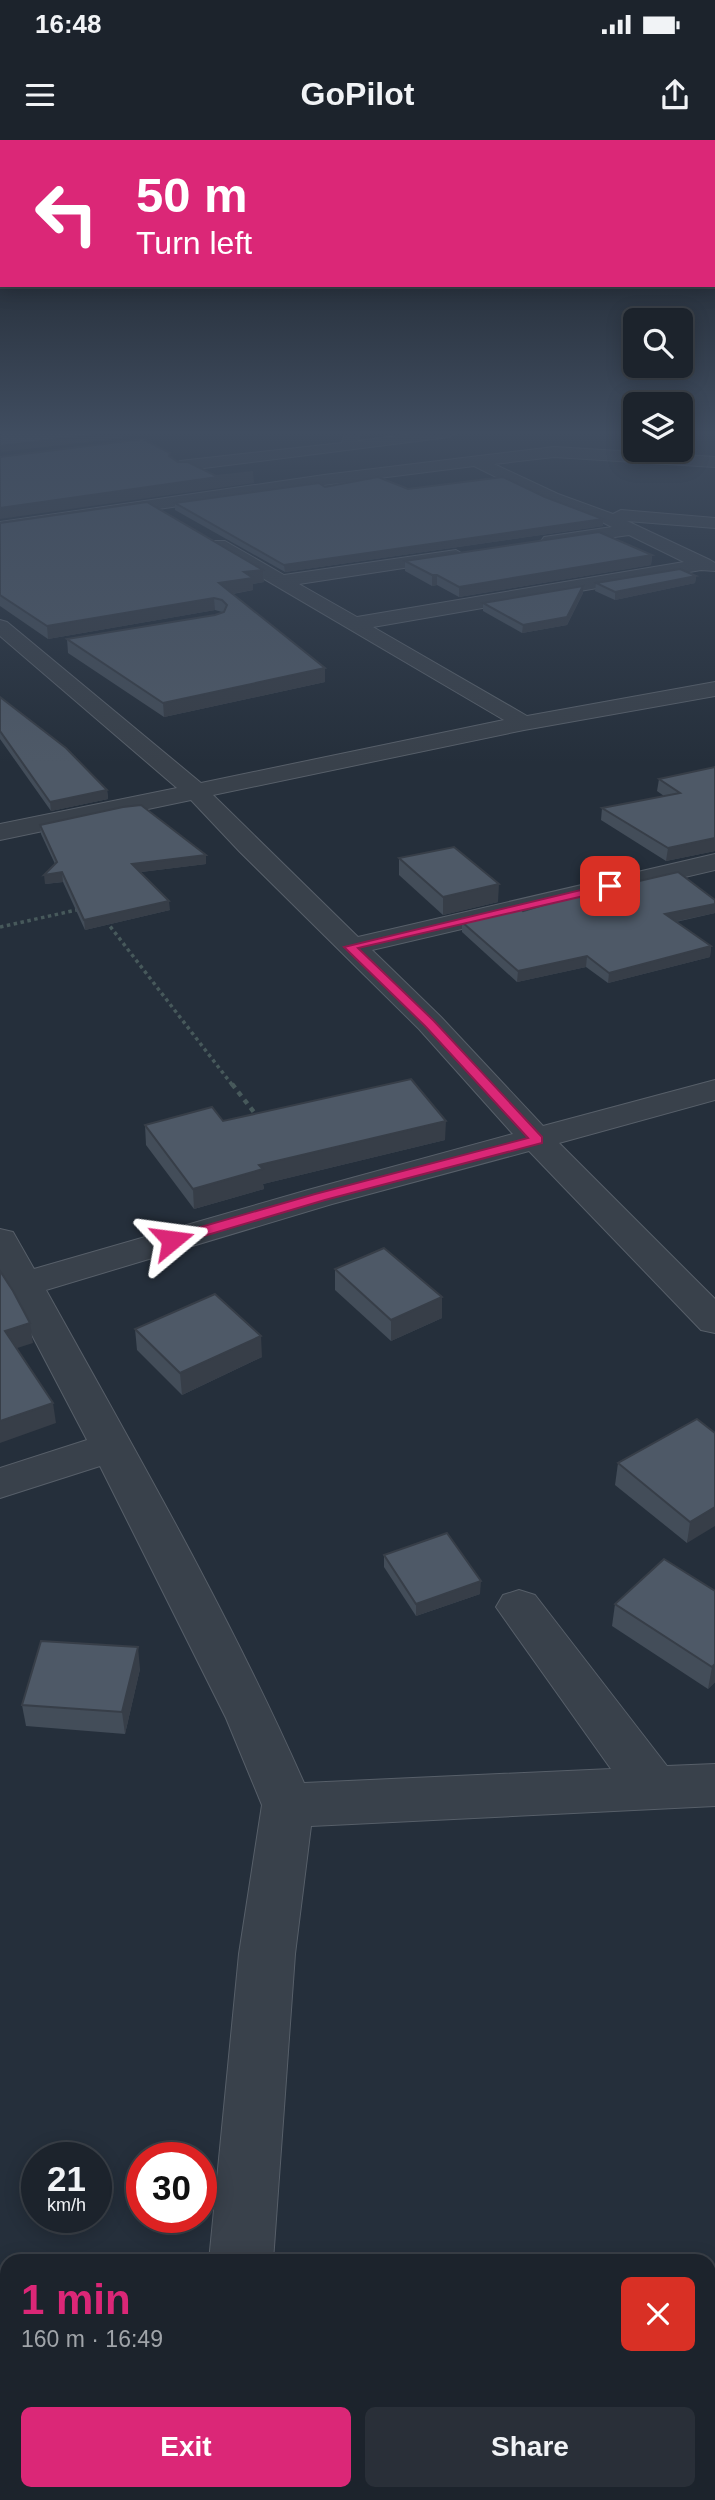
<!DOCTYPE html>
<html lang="en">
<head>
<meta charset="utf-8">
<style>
	:root { --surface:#1c232c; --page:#292f38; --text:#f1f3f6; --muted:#a0a4a9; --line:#3a4048; --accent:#db2777 }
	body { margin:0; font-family:Helvetica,sans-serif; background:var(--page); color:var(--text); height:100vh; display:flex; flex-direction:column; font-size:26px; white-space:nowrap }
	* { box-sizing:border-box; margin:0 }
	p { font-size:23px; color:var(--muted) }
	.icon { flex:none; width:38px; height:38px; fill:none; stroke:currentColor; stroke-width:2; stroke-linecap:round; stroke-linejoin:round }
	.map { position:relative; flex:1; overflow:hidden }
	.drawer { position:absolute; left:0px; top:2114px; width:716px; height:247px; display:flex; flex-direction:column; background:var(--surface); border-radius:21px 21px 0 0; box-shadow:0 4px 18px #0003,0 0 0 2px var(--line) }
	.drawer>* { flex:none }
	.top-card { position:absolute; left:0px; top:0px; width:716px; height:147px; box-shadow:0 4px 18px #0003,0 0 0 2px var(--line); background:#db2777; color:#fff; overflow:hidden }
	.controls { position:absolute; left:623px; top:168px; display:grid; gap:14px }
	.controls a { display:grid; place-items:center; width:70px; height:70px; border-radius:10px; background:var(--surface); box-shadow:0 4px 18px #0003,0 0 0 2px var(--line); font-size:35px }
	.speed { position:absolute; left:21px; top:2002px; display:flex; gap:14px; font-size:35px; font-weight:700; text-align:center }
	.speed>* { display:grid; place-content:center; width:91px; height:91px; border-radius:50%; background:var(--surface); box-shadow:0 4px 18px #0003,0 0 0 2px var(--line); line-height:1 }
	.speed small { font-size:18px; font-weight:400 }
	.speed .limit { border:10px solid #d22; background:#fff; color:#111 }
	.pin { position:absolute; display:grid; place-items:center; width:60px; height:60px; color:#fff; margin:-30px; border-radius:14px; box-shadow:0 4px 10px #0006 }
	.me { position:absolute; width:77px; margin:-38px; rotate:74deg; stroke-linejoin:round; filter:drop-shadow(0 0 5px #0008) }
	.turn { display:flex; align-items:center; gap:24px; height:147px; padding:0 21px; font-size:32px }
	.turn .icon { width:91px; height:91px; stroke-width:2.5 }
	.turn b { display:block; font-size:49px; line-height:60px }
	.round { display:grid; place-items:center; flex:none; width:74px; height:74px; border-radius:10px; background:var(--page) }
	.overview { display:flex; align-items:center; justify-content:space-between; height:119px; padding:0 21px }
	h1 { font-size:42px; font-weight:600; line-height:52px; color:var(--accent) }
	.button { display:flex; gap:14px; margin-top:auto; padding:14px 21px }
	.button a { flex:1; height:80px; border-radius:10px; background:var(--accent); color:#fff; font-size:28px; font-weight:600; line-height:80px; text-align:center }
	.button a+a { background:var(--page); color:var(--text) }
	.status { display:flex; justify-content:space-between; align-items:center; height:49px; padding:0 35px; background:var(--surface); direction:ltr }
	.status svg { height:19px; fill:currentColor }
	header { display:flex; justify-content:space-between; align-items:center; height:91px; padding:0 21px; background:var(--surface); font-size:32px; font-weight:600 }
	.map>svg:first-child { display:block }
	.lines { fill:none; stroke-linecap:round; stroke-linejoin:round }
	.minor-casing { stroke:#575f69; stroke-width:2 }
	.path-far1 { stroke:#47595b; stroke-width:3.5; stroke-dasharray:3.5 3.5; stroke-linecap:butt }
	.path { stroke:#47595b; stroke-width:4.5; stroke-dasharray:5 5; stroke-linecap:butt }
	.minor { fill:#39414b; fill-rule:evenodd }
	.wall { fill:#434d59 }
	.shaded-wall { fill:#373e48 }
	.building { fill:#4e5967; stroke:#373e48; stroke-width:2 }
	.route { fill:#db2777; stroke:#8e194d; stroke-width:2 }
</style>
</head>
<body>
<div class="status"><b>16:48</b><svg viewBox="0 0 49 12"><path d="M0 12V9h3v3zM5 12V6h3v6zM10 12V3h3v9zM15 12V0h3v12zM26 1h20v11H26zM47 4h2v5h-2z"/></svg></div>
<header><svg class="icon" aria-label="menu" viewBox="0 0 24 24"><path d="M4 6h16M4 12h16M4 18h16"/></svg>GoPilot<svg class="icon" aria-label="share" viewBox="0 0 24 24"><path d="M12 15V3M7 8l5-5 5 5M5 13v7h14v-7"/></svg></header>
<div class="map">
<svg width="715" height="2360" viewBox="0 0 715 2360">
	<rect width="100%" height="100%" fill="#252f3b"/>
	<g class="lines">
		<g class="minor-casing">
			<g id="minor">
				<polygon points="345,293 359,293 358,301 420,293 456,293 449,297 180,331 172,326 180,321 342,303"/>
				<path d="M 554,307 L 715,317 L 715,327 L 554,317 L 494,324 L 558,354 L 613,374 L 621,370 L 715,378 L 715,388 L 627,381 L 710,420 L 715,423 L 715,431 L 701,430 L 373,487 L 527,576 L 715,542 L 715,556 L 524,590 L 213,655 L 358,797 L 715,714 L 715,730 L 372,810 L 441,877 L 543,986 L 715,940 L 715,960 L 559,1003 L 715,1159 L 715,1193 L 701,1190 L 529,1011 L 332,1064 L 46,1150 C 135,1310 230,1475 304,1643 L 611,1629 L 496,1467 L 503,1455 L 519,1450 L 535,1455 L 667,1626 L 715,1624 L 715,1666 L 311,1686 L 295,1814 L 273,2121 L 209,2121 L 239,1814 L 262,1665 L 226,1578 L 100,1326 L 0,1358 L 0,1328 L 87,1300 L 0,1134 L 0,1089 L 13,1092 L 34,1129 L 308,1050 L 513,994 L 419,889 L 240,712 L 191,660 L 0,700 L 0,684 L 177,648 L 0,496 L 0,480 L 7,482 L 201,643 L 504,580 L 213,409 L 210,405 L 213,401 L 225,401 L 284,435 L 456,410 L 465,415 L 456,420 L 299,444 L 357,477 L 684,422 L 629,395 L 550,406 L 544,405 L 541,401 L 544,397 L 612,387 L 592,377 L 546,362 L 474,326 L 324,345 L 0,392 L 0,382 L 324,335 Z"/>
				<rect x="183" y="2354" width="70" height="6"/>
			</g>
		</g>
		<g class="path-far1">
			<polyline points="106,781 233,946"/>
			<polyline points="0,787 81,769"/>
		</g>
		<polyline class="path" points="232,944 257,976"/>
		<use href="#minor" class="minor"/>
	</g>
	<g class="wall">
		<polygon points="325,347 408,349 603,386 285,432 175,370 175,363"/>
		<polygon points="0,383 263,430 264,442 253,444 253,450 233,454 325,542 164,577 68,513 67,499 215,475 222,472 215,470 48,499 0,466"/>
		<polygon points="652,415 651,425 459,457 437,445 432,446 405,431 405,421"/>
		<polygon points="696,436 695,443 615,460 595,451 596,443"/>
		<polygon points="583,446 583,453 567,485 522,493 483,471 483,463"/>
		<polygon points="0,557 107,650 108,659 51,671 0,599"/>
		<polygon points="715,627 715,711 666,721 601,680 602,668 664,656 657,651 659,639"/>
		<polygon points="40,685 206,715 206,724 141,732 170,770 85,790 63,742 45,744 55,724 41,694"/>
		<polygon points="399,718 498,762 443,775 399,735"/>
		<polygon points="715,760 715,773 676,782 711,806 710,817 608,843 586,827 517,842 462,792 462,782 523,771"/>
		<polygon points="223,981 445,1000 263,1044 264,1049 194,1069 146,1005 145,985"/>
		<polygon points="335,1129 442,1157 442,1178 391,1201 335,1150"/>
		<polygon points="135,1189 262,1217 182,1255 137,1210"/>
		<polygon points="715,1293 687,1403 615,1345 618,1323"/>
		<polygon points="384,1415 480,1454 416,1476 384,1427"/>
		<polygon points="715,1451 715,1542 708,1549 612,1486 615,1464"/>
		<polygon points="140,1529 125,1594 26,1586 22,1565"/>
	</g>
	<g class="shaded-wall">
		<polygon points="112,293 121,293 122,298 1,312 0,306"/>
		<polygon points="253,332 254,343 0,379 0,368"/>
		<polygon points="603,379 603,386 285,432 284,425"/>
		<polygon points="652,415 651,425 459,457 459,447"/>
		<polygon points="263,430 264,442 253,444 253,450 220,456 219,443 244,432"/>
		<polygon points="432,435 437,435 437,445 432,446"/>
		<polygon points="696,436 695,443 615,460 615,452"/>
		<polygon points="583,446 583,453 567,485 522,493 523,485"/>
		<polygon points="214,458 215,470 48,499 47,486"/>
		<polygon points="325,528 325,542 164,577 163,563"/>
		<polygon points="107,650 108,659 51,671 50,662"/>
		<polygon points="715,698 715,711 666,721 668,708"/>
		<polygon points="206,715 206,724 133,733 132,724"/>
		<polygon points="62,732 63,742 45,744 44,735"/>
		<polygon points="499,744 498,762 443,775 443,757"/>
		<polygon points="169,761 170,770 85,790 84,780"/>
		<polygon points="715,764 715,773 664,784 665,774"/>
		<polygon points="711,806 710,817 608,843 609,833"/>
		<polygon points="587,816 586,827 517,842 518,831"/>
		<polygon points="446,981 445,1000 263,1044 264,1049 194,1069 193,1049 259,1025"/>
		<polygon points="442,1157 442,1178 391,1201 391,1180"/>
		<polygon points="30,1183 33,1203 8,1211 5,1191"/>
		<polygon points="261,1196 262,1217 182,1255 180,1233"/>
		<polygon points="53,1263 56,1283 0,1303 0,1281"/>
		<polygon points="715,1367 715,1386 687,1403 690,1382"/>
		<polygon points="481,1441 480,1454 416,1476 416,1464"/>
		<polygon points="138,1507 140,1529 125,1594 122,1572"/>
		<polygon points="715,1524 715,1542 708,1549 712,1527"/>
	</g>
	<g class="building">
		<polygon points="0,293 112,293 0,306"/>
		<polygon points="143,299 170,313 169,316 178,322 188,322 216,336 253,332 0,368 0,317"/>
		<polygon points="378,337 408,349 503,337 545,357 603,379 284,425 175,363 319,343 325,347"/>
		<polygon points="147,362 263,430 244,432 253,438 219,443 325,528 163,563 67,499 215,475 224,472 227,465 222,460 214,458 47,486 0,455 0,383"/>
		<polygon points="599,392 652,415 459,447 437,435 432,435 405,421"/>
		<polygon points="680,429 696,436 615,452 596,443"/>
		<polygon points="583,446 567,477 523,485 483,463"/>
		<polygon points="0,557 66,608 107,650 50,662 0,591"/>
		<polygon points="715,627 715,698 668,708 602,668 680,653 659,639"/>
		<polygon points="141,665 206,715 132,724 169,761 84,780 62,732 44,735 57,722 40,685 123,667"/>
		<polygon points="454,707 499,744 443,757 399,718"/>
		<polygon points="678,732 715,760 715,764 665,774 711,806 609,833 587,816 518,831 462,782 520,768 523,771 570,757"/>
		<polygon points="411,939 446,981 259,1025 263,1029 193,1049 145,985 212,967 223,981"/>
		<polygon points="384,1108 442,1157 391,1180 335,1129"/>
		<polygon points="0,1131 13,1151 30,1183 5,1191 53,1263 0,1281"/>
		<polygon points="215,1154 261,1196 180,1233 135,1189"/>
		<polygon points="697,1279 715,1293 715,1367 690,1382 618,1323"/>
		<polygon points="447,1393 481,1441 416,1464 384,1415"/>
		<polygon points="664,1419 715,1451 715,1524 712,1527 615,1464"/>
		<polygon points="41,1501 138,1507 122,1572 22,1565"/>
	</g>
	<linearGradient id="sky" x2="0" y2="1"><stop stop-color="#141a20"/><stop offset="0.47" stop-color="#404d60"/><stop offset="1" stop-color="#404d60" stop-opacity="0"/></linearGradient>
	<rect width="715" height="623" fill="url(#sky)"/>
	<polygon class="route" points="610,743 616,746 614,749 358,808 434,881 542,997 542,1003 325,1060 177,1104 166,1104 164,1100 166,1097 315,1054 528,998 425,886 344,807"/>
</svg>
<div class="controls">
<a><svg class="icon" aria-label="search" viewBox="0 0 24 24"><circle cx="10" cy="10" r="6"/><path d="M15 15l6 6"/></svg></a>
<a><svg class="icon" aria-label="layers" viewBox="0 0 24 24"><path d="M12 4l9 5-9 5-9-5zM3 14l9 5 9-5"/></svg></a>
</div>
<div class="speed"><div>21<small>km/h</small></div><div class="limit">30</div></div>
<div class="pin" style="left:610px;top:746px;background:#d93025"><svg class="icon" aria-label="arrive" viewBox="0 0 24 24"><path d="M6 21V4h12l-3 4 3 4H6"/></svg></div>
<svg class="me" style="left:172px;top:1100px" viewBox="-20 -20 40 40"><path d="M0-17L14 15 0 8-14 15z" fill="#db2777" stroke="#fff" stroke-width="4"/></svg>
<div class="top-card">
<div class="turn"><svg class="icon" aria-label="left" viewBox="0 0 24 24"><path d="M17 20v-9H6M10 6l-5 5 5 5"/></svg><div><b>50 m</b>Turn left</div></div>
</div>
<section class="drawer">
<div class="overview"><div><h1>1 min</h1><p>160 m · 16:49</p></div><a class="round" style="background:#d93025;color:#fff"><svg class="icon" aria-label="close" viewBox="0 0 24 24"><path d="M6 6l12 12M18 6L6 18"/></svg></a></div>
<div class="button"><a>Exit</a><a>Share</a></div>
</section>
</div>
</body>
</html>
